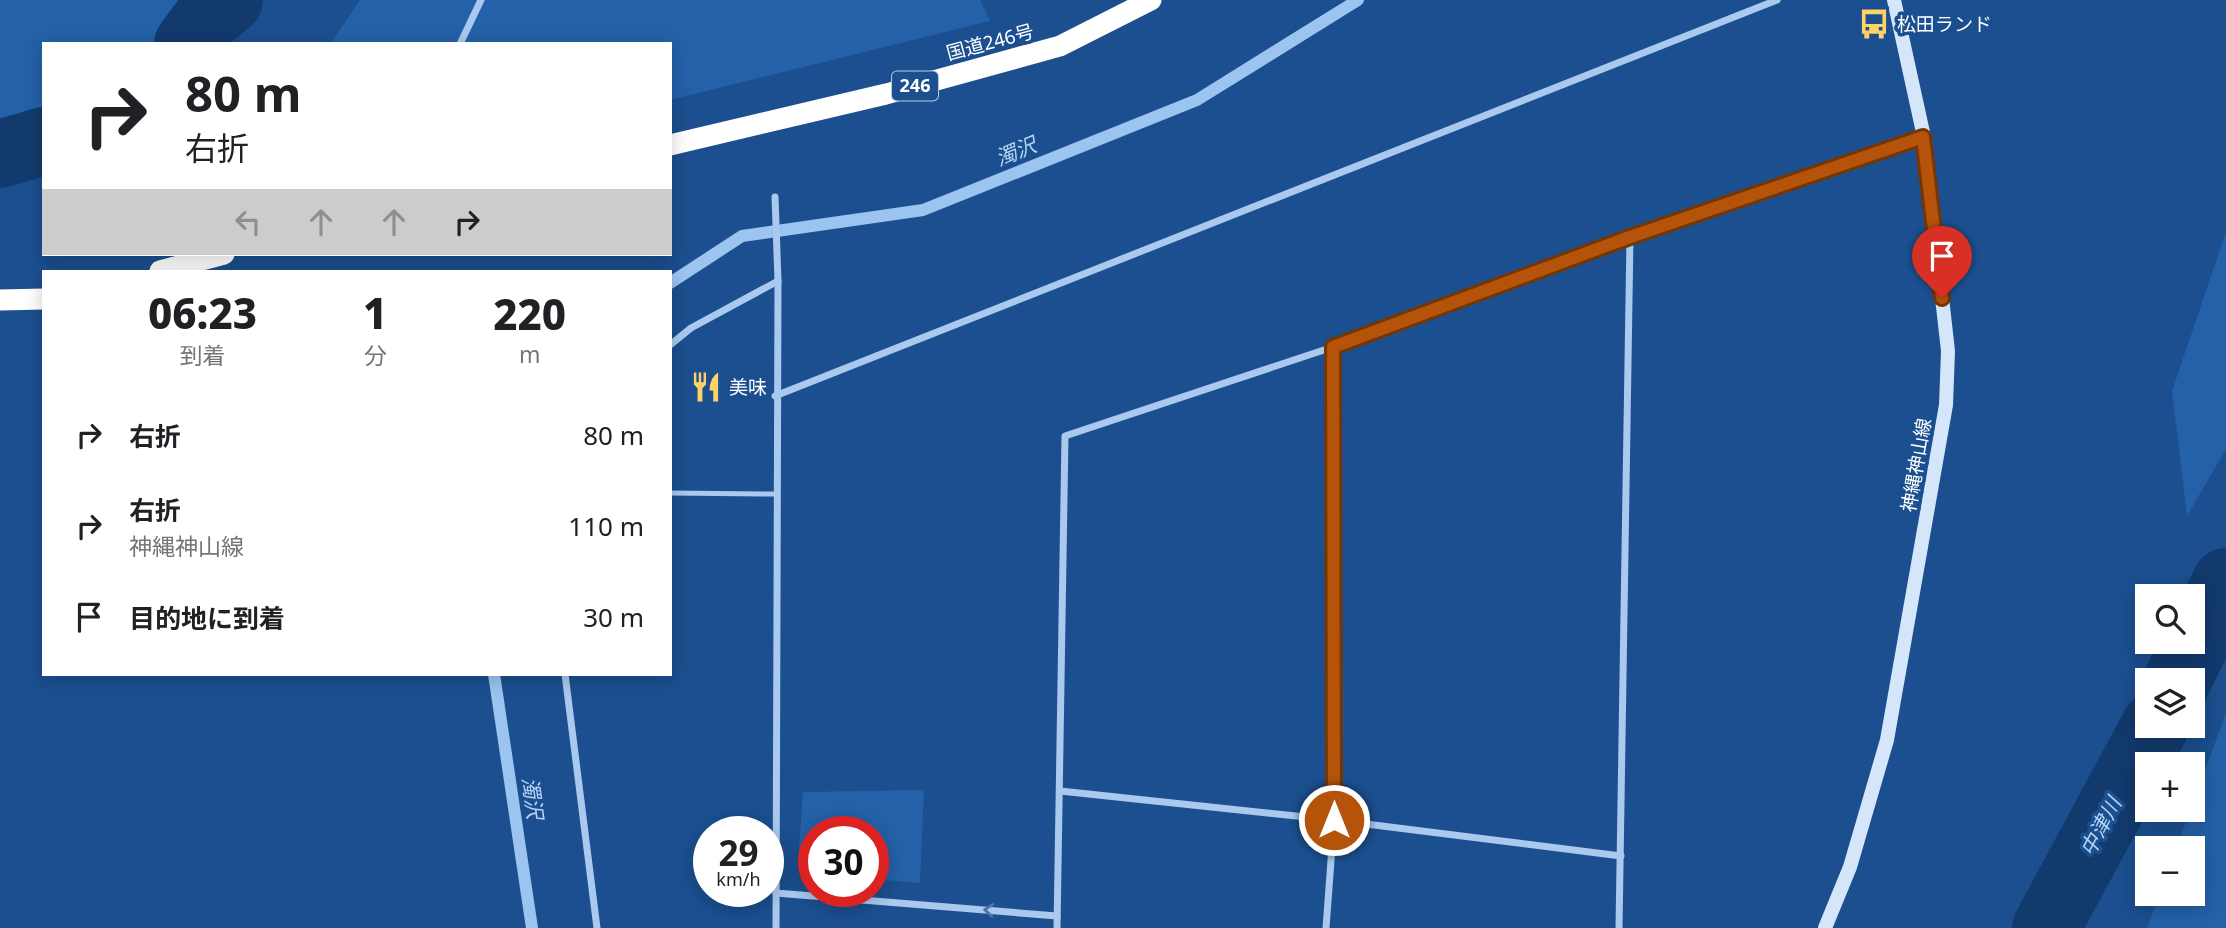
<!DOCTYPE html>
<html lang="ja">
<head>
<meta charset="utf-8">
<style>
	:root { --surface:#fff; --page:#f2f2f2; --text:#202124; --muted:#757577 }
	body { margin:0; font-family:"Noto Sans","Noto Sans JP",sans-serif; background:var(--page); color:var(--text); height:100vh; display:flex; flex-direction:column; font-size:26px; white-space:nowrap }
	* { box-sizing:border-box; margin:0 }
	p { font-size:23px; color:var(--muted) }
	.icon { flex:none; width:38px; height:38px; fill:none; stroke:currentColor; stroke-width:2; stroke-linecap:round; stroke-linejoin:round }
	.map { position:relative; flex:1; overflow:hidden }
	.sheet { position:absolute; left:42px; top:270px; width:630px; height:406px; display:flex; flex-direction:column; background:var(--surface); border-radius:0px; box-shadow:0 4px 18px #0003 }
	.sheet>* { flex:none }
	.guide { position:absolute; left:42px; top:42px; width:630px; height:214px; border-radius:0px; box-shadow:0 4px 18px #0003; background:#fff; color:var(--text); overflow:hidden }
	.fabs { position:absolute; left:2135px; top:584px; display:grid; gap:14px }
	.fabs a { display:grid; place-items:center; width:70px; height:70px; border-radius:0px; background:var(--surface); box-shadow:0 4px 18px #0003; font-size:35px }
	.speed { position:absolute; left:693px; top:816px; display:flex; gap:14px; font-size:35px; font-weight:700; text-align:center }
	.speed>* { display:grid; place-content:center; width:91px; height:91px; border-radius:50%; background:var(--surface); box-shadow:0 4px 18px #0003; line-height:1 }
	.speed small { font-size:18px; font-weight:400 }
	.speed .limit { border:10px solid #d22; background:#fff; color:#111 }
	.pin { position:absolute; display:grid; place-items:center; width:60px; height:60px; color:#fff; margin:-72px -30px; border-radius:50% 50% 50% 0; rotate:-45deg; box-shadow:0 0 7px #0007 }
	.pin .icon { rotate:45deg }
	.me { position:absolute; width:77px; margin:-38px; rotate:0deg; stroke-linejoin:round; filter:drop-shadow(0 0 5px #0008) }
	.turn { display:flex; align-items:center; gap:24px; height:147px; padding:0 28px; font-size:32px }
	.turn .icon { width:91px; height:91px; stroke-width:2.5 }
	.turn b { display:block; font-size:49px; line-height:60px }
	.lanes { display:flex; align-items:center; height:66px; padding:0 28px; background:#0003; justify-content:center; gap:35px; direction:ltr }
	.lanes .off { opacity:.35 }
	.eta { display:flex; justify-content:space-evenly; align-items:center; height:119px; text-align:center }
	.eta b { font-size:42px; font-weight:800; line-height:49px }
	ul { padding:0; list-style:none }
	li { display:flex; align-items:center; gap:21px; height:91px; padding:0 28px }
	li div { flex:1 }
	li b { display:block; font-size:26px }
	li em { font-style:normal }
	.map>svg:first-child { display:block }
	.green { fill:#2461a8 }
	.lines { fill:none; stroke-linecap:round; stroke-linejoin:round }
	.stream { stroke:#9cc4f0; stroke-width:12 }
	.river { stroke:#123a6d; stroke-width:68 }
	.lane { stroke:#a9c9ee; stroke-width:5 }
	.street { stroke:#a9c9ee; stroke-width:7 }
	.secondary { stroke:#d6e6fa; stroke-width:14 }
	.highway { stroke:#fff; stroke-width:21 }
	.oneway { stroke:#4674ac }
	.route-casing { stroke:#753606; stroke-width:18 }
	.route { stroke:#b45309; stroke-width:12 }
	.labels { text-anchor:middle; stroke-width:7; stroke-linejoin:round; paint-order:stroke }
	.shield { fill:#1b4f8f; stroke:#bbcadd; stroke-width:2 }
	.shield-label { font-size:18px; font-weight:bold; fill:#fff }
	.poi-label { font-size:19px; fill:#fff; stroke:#1b4f8f; text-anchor:start }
	.street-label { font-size:19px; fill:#fff; stroke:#1b4f8f }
	.water-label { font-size:21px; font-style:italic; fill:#b5d3f5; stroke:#1b4f8f }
</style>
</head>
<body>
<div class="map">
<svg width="2226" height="928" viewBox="0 0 2226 928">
	<rect width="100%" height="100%" fill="#1b4f8f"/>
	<g class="green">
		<polygon points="0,0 200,0 159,44 44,44 44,107 0,130"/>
		<polygon points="360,0 980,0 990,21 670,100 670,44 330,44"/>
		<polygon points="2226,232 2226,449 2187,516 2172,391"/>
		<polygon points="2226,713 2226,928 2147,928 2160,894 2193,894 2193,849 2176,849"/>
		<polygon points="924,790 920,883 873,879 873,831 814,831 814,865 799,849 803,792"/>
	</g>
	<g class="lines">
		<g class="stream">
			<polyline points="670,283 742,236 923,210 1197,100 1358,0"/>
			<polyline points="494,674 532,928"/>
		</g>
		<g class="river">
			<polyline points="188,44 208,17 229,0"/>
			<polyline points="0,154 44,141"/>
			<polyline points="2177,681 2226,582"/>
			<polyline points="2046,928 2155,726"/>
		</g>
		<polyline class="lane" points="670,493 775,494"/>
		<g class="street">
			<polyline points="460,44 481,0"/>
			<polyline points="775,197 778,281 776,928"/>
			<polyline points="670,345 691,328 778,281"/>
			<polyline points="775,396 1777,0"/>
			<polyline points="565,674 597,928"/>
			<polyline points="1060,791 1334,820 1621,856"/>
			<polyline points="776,893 1057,916"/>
			<polyline points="1057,928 1065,436 1333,347 1630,237 1924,137"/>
			<polyline points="1326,928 1334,820 1333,347"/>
			<polyline points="1619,928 1630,237"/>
		</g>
		<polyline class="secondary" points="1825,928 1850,867 1887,740 1946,405 1948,351 1924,137 1894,0"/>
		<g class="highway">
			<polyline points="670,145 886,94 1060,46 1151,0"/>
			<polyline points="160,271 224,254"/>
			<polyline points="0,300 44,299"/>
		</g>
	</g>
	<defs><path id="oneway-chevron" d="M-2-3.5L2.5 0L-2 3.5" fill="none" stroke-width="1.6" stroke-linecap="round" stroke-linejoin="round" transform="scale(1.75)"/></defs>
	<use class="oneway" href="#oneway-chevron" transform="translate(989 910) rotate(-175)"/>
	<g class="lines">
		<g class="route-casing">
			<polyline id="route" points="1334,820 1333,347 1630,237 1923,137 1942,298"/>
		</g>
		<use href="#route" class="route"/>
	</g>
	<defs>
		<g id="bus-bare" transform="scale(2.415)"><path d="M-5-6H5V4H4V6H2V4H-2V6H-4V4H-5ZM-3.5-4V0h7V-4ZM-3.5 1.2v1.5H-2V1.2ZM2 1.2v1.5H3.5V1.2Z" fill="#ffd166" stroke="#1b4f8f" stroke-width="2.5" paint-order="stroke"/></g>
		<g id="restaurant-bare" transform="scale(2.415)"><path d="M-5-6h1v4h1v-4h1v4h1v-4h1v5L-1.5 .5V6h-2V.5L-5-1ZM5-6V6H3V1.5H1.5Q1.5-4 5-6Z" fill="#ffd166" stroke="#1b4f8f" stroke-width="2.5" paint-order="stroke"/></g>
	</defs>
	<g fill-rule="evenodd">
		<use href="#bus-bare" x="1874" y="24"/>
		<use href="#restaurant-bare" x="706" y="387"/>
	</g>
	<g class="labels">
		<rect class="shield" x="892" y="71.5" width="46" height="29" rx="5"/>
		<g class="shield-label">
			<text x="915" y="92">246</text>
		</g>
		<g class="poi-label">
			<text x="1897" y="31">松田ランド</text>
			<text x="729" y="394">美味</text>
		</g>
		<g class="street-label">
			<text transform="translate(990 42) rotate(-15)" y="7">国道246号</text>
			<text transform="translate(1916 465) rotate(-80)" y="7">神縄神山線</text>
		</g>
		<g class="water-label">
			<text transform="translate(1016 152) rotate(-22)" y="7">濁沢</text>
			<text transform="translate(532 798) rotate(82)" y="7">濁沢</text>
			<text transform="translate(2101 827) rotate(-62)" y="7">中津川</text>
		</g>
	</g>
</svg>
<div class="fabs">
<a><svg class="icon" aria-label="search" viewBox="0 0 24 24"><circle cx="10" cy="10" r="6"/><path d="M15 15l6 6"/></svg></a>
<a><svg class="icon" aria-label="layers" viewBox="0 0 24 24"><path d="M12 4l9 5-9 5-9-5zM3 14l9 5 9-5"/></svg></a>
<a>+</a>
<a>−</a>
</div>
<div class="speed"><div>29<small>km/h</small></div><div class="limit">30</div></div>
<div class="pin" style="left:1942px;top:298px;background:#d93025"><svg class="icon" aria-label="arrive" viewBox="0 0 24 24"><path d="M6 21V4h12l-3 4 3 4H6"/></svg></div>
<svg class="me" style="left:1334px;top:820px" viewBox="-20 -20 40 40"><circle r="17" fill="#b45309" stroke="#fff" stroke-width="3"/><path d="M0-11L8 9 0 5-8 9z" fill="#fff"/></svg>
<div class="guide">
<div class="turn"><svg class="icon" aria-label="right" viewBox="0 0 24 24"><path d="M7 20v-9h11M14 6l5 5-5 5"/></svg><div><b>80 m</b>右折</div></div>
<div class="lanes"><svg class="icon off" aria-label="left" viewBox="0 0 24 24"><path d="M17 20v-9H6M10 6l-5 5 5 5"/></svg><svg class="icon off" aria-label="ahead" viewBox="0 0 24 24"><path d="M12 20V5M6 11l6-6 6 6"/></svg><svg class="icon off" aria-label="ahead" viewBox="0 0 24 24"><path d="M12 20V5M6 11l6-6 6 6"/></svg><svg class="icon" aria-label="right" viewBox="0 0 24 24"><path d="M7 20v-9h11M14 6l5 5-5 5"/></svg></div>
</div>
<section class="sheet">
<div class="eta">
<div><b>06:23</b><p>到着</p></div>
<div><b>1</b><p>分</p></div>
<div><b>220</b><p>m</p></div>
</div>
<ul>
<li><svg class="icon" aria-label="right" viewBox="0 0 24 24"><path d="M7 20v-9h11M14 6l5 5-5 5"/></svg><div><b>右折</b></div><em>80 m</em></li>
<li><svg class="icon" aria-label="right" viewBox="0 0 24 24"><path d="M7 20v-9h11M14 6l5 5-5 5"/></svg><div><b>右折</b><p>神縄神山線</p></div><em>110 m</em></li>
<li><svg class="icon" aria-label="arrive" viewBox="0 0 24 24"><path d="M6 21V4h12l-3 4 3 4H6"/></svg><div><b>目的地に到着</b></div><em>30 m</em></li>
</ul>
</section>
</div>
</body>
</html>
